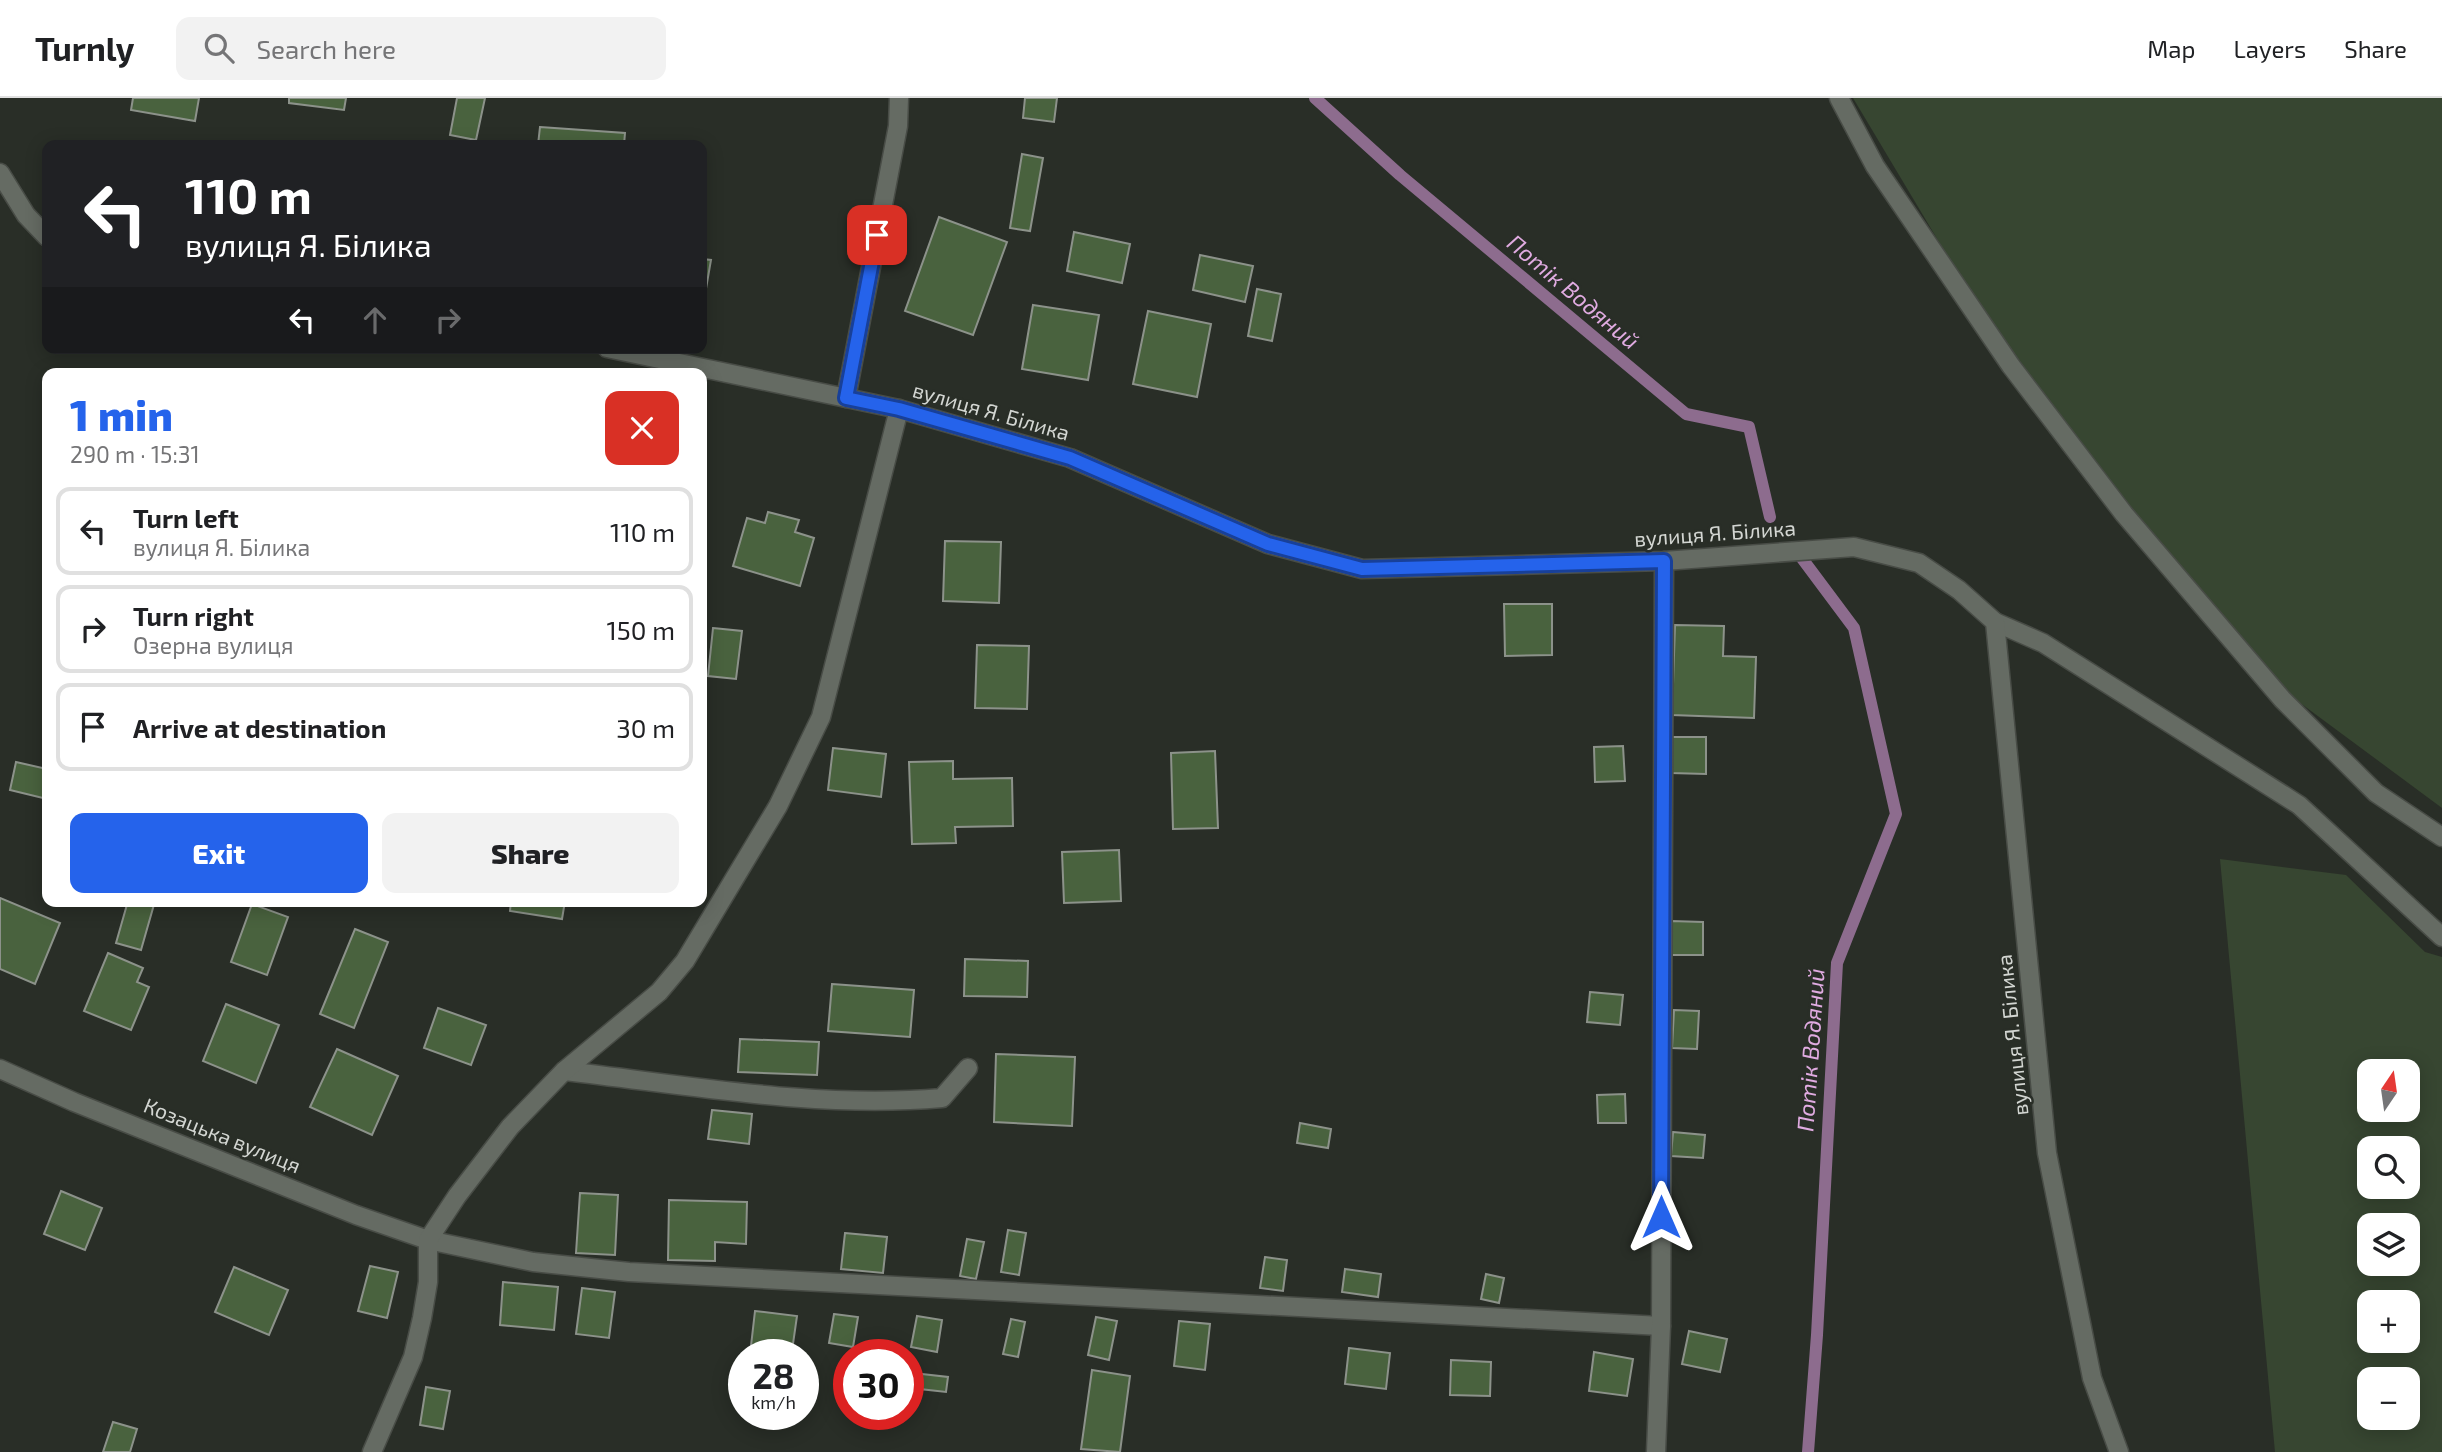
<!DOCTYPE html>
<html lang="en">
<head>
<meta charset="utf-8">
<style>
	:root { --surface:#fff; --page:#f2f2f2; --text:#202124; --muted:#757577; --line:#e0e0e0; --accent:#2563eb }
	body { margin:0; font-family:"Exo 2",sans-serif; background:var(--page); color:var(--text); height:100vh; display:flex; flex-direction:column; font-size:26px; white-space:nowrap }
	* { box-sizing:border-box; margin:0 }
	p { font-size:23px; color:var(--muted) }
	.icon { flex:none; width:38px; height:38px; fill:none; stroke:currentColor; stroke-width:2; stroke-linecap:round; stroke-linejoin:round }
	.map { position:relative; flex:1; overflow:hidden }
	.details { position:absolute; left:42px; top:270px; width:665px; height:539px; display:flex; flex-direction:column; background:var(--surface); border-radius:14px; box-shadow:0 4px 18px #0003 }
	.details>* { flex:none }
	.guide { position:absolute; left:42px; top:42px; width:665px; height:214px; border-radius:14px; box-shadow:0 4px 18px #0003; background:#202124; color:#fff; overflow:hidden }
	.needle { width:46px; rotate:13deg }
	.fabs { position:absolute; left:2357px; top:961px; display:grid; gap:14px }
	.fabs a { display:grid; place-items:center; width:63px; height:63px; border-radius:14px; background:var(--surface); box-shadow:0 4px 18px #0003; font-size:35px }
	.speed { position:absolute; left:728px; top:1241px; display:flex; gap:14px; font-size:35px; font-weight:700; text-align:center }
	.speed>* { display:grid; place-content:center; width:91px; height:91px; border-radius:50%; background:var(--surface); box-shadow:0 4px 18px #0003; line-height:1 }
	.speed small { font-size:18px; font-weight:400 }
	.speed .limit { border:10px solid #d22; background:#fff; color:#111 }
	.pin { position:absolute; display:grid; place-items:center; width:60px; height:60px; color:#fff; margin:-30px; border-radius:14px; box-shadow:0 4px 10px #0006 }
	.me { position:absolute; width:77px; margin:-38px; rotate:0deg; stroke-linejoin:round; filter:drop-shadow(0 0 5px #0008) }
	.turn { display:flex; align-items:center; gap:24px; height:147px; padding:0 28px; font-size:32px }
	.turn .icon { width:91px; height:91px; stroke-width:2.5 }
	.turn b { display:block; font-size:49px; line-height:60px }
	.lanes { display:flex; align-items:center; height:66px; padding:0 28px; background:#0003; justify-content:center; gap:35px; direction:ltr }
	.lanes .off { opacity:.35 }
	.round { display:grid; place-items:center; flex:none; width:74px; height:74px; border-radius:14px; background:var(--page) }
	.headline { display:flex; align-items:center; justify-content:space-between; height:119px; padding:0 28px }
	h1 { font-size:42px; font-weight:800; line-height:52px; color:var(--accent) }
	.button { display:flex; gap:14px; margin-top:auto; padding:14px 28px }
	.button a { flex:1; height:80px; border-radius:14px; background:var(--accent); color:#fff; font-size:28px; font-weight:800; line-height:80px; text-align:center }
	.button a+a { background:var(--page); color:var(--text) }
	ul { padding:0; list-style:none }
	li { display:flex; align-items:center; gap:21px; height:88px; margin:0 14px 10px; padding:0 14px; border:4px solid var(--line); border-radius:14px }
	li div { flex:1 }
	li b { display:block; font-size:26px }
	li em { font-style:normal }
	header { display:flex; align-items:center; gap:42px; box-sizing:border-box; height:98px; padding:0 35px; background:var(--surface); border-bottom:2px solid var(--line) }
	header strong { font-size:33px }
	nav { display:flex; gap:38px; margin-inline-start:auto; font-size:24px }
	.search { width:490px; height:63px; background:var(--page); display:flex; align-items:center; gap:18px; box-sizing:border-box; padding:0 24px; border-radius:14px; color:var(--muted); font-size:26px }
	.map>svg:first-child { display:block }
	.green { fill:#374631; fill-rule:evenodd }
	.lines { fill:none; stroke-linecap:round; stroke-linejoin:round }
	.stream { stroke:#8d6c8e; stroke-width:12 }
	.building { fill:#49623e; stroke:#8c928a; stroke-width:2 }
	.service-casing { stroke:#484c46; stroke-width:21 }
	.minor-casing { stroke:#484c46; stroke-width:21 }
	.service { stroke:#656b63; stroke-width:18 }
	.minor { stroke:#656b63; stroke-width:18 }
	.route-casing { stroke:#184099; stroke-width:18 }
	.route { stroke:#2563eb; stroke-width:12 }
	.labels { text-anchor:middle; stroke-width:5; stroke-linejoin:round; paint-order:stroke }
	.street-label { font-size:21px; fill:#d3d6d2; stroke:#292e27 }
	.water-label { font-size:23px; font-style:italic; fill:#e0abe1; stroke:#292e27 }
</style>
</head>
<body>
<header>
<strong>Turnly</strong>
<div class="search"><svg class="icon" aria-label="search" viewBox="0 0 24 24"><circle cx="10" cy="10" r="6"/><path d="M15 15l6 6"/></svg>Search here</div>
<nav><a>Map</a><a>Layers</a><a>Share</a></nav>
</header>
<div class="map">
<svg width="2442" height="1354" viewBox="0 0 2442 1354">
	<rect width="100%" height="100%" fill="#292e27"/>
	<g class="green">
		<polygon points="1853,0 2442,0 2442,710 2272,584 2183,480 1985,221"/>
		<path d="M 2220,761 L 2346,777 L 2425,854 L 2442,859 L 2442,1354 L 2275,1354 ZM 2370,973 L 2408,973 L 2408,1012 L 2370,1012 ZM 2370,1050 L 2408,1050 L 2408,1088 L 2370,1088 ZM 2370,1127 L 2408,1127 L 2408,1166 L 2370,1166 ZM 2370,1204 L 2408,1204 L 2408,1242 L 2370,1242 ZM 2370,1281 L 2408,1281 L 2408,1320 L 2370,1320 Z"/>
	</g>
	<g class="lines">
		<g class="stream">
			<polyline points="1315,0 1400,77 1686,316 1749,329 1770,419"/>
			<polyline points="1801,459 1854,530 1896,716 1837,865 1817,1237 1808,1354"/>
		</g>
	</g>
	<g class="building">
		<polygon points="133,0 199,0 195,23 131,12"/>
		<polygon points="289,0 346,0 344,12 289,5"/>
		<polygon points="457,0 485,0 476,42 450,37"/>
		<polygon points="1025,0 1057,0 1054,24 1023,20"/>
		<polygon points="540,29 625,35 624,47 538,47"/>
		<polygon points="1022,56 1043,60 1030,133 1010,130"/>
		<polygon points="939,119 1007,144 973,237 905,213"/>
		<polygon points="1074,134 1130,146 1122,185 1067,173"/>
		<polygon points="1200,157 1253,168 1245,204 1193,192"/>
		<polygon points="702,161 711,162 703,208 702,208"/>
		<polygon points="1257,191 1281,196 1272,243 1248,238"/>
		<polygon points="1033,207 1099,217 1088,282 1022,271"/>
		<polygon points="1148,213 1211,226 1197,299 1133,286"/>
		<polygon points="768,414 799,422 795,434 814,440 800,488 733,468 747,420 765,425"/>
		<polygon points="945,443 1001,444 999,505 943,503"/>
		<polygon points="1504,506 1552,506 1552,557 1505,558"/>
		<polygon points="1675,527 1724,528 1723,558 1756,559 1754,620 1672,617"/>
		<polygon points="713,530 742,533 736,581 708,578"/>
		<polygon points="977,547 1029,548 1027,611 975,610"/>
		<polygon points="1672,639 1706,639 1706,676 1671,675"/>
		<polygon points="1623,648 1625,683 1595,684 1594,649"/>
		<polygon points="833,650 886,656 881,699 828,692"/>
		<polygon points="1215,653 1218,730 1173,731 1171,655"/>
		<polygon points="953,663 953,681 1012,680 1013,728 955,729 956,745 912,746 909,664"/>
		<polygon points="16,664 47,671 47,701 10,692"/>
		<polygon points="1119,752 1121,803 1064,805 1062,754"/>
		<polygon points="0,800 60,825 35,886 0,871"/>
		<polygon points="128,803 155,803 141,852 116,845"/>
		<polygon points="511,803 565,803 562,821 510,813"/>
		<polygon points="252,806 288,819 267,877 231,864"/>
		<polygon points="1671,823 1703,824 1703,857 1670,857"/>
		<polygon points="355,831 388,844 354,930 320,916"/>
		<polygon points="108,855 143,870 137,884 149,889 131,932 84,913"/>
		<polygon points="965,861 1028,863 1027,899 964,898"/>
		<polygon points="832,886 914,892 910,939 828,933"/>
		<polygon points="1590,894 1623,897 1620,927 1587,924"/>
		<polygon points="226,906 279,927 256,985 203,963"/>
		<polygon points="438,910 486,927 471,967 424,950"/>
		<polygon points="1674,912 1699,913 1697,951 1672,950"/>
		<polygon points="740,941 819,944 817,977 738,974"/>
		<polygon points="337,951 398,978 372,1037 310,1009"/>
		<polygon points="996,956 1075,959 1072,1028 994,1024"/>
		<polygon points="1625,996 1626,1025 1598,1025 1597,997"/>
		<polygon points="712,1012 752,1016 749,1046 708,1041"/>
		<polygon points="1300,1025 1331,1031 1328,1050 1297,1045"/>
		<polygon points="1673,1034 1705,1037 1703,1060 1671,1058"/>
		<polygon points="61,1093 102,1110 85,1152 44,1136"/>
		<polygon points="580,1095 618,1097 615,1157 576,1155"/>
		<polygon points="669,1102 747,1104 746,1146 715,1144 715,1163 668,1162"/>
		<polygon points="1008,1132 1026,1135 1019,1177 1001,1174"/>
		<polygon points="845,1135 887,1139 883,1175 841,1171"/>
		<polygon points="967,1141 984,1144 976,1181 960,1178"/>
		<polygon points="1265,1159 1287,1162 1283,1193 1260,1190"/>
		<polygon points="370,1168 398,1174 387,1220 358,1213"/>
		<polygon points="234,1169 288,1192 269,1237 215,1214"/>
		<polygon points="1345,1171 1381,1176 1378,1199 1342,1194"/>
		<polygon points="1486,1176 1504,1180 1499,1205 1481,1201"/>
		<polygon points="503,1184 558,1189 554,1232 500,1227"/>
		<polygon points="582,1190 615,1194 609,1240 576,1236"/>
		<polygon points="755,1213 797,1218 792,1253 751,1248"/>
		<polygon points="834,1216 858,1219 853,1249 829,1245"/>
		<polygon points="917,1218 942,1222 937,1254 911,1249"/>
		<polygon points="1096,1219 1117,1223 1109,1262 1088,1257"/>
		<polygon points="1011,1221 1025,1224 1018,1259 1003,1256"/>
		<polygon points="1179,1223 1210,1226 1205,1272 1174,1268"/>
		<polygon points="1689,1233 1727,1241 1720,1274 1682,1266"/>
		<polygon points="1349,1250 1390,1255 1386,1291 1345,1286"/>
		<polygon points="1594,1254 1633,1261 1627,1298 1589,1293"/>
		<polygon points="1451,1262 1491,1264 1490,1298 1450,1297"/>
		<polygon points="1092,1272 1130,1278 1120,1354 1081,1351"/>
		<polygon points="922,1276 948,1279 946,1294 920,1291"/>
		<polygon points="426,1289 450,1293 443,1331 420,1327"/>
		<polygon points="113,1324 137,1331 130,1354 103,1354"/>
	</g>
	<g class="lines">
		<g class="service-casing">
			<g id="service">
				<polyline points="1839,0 1875,68 2011,268 2124,416 2282,601 2376,695 2442,739"/>
				<polyline points="1995,524 2043,545 2299,707 2442,839"/>
				<path d="M 564,973 C 689,987 816,1011 942,1000 L 968,970"/>
			</g>
		</g>
		<g class="minor-casing">
			<g id="minor">
				<polyline points="0,75 26,117 47,139"/>
				<polyline points="607,250 899,311 1070,360 1268,446 1362,471 1664,463 1854,449 1919,465 1959,492 1995,524 2047,1055 2092,1280 2119,1354"/>
				<polyline points="846,300 898,28 899,0"/>
				<polyline points="0,971 74,1004 356,1117 428,1142 533,1164 629,1174 1661,1228"/>
				<polyline points="372,1354 413,1259 422,1220 428,1184 428,1142 457,1098 510,1029 564,973 659,894 685,863 778,708 821,619 899,311"/>
				<polyline points="1656,1354 1661,1228 1664,463"/>
			</g>
		</g>
		<use href="#service" class="service"/>
		<use href="#minor" class="minor"/>
	</g>
	<g class="lines">
		<g class="route-casing">
			<polyline id="route" points="877,137 846,300 899,311 1070,360 1268,446 1362,471 1664,463 1661,1119"/>
		</g>
		<use href="#route" class="route"/>
	</g>
	<g class="labels">
		<g class="street-label">
			<text transform="translate(991 314) rotate(16)" y="7">вулиця Я. Білика</text>
			<text transform="translate(1715 436) rotate(-4)" y="7">вулиця Я. Білика</text>
			<text transform="translate(2013 937) rotate(-96)" y="7">вулиця Я. Білика</text>
			<text transform="translate(222 1038) rotate(22)" y="7">Козацька вулиця</text>
		</g>
		<g class="water-label">
			<text transform="translate(1573 194) rotate(40)" y="8">Потік Водяний</text>
			<text transform="translate(1811 952) rotate(-86)" y="8">Потік Водяний</text>
		</g>
	</g>
</svg>
<div class="fabs">
<a><svg class="needle" viewBox="-14 -14 28 28"><path d="M0-13l5 13h-10z" fill="#e53935"/><path d="M0 13l5-13h-10z" fill="#757577"/></svg></a>
<a><svg class="icon" aria-label="search" viewBox="0 0 24 24"><circle cx="10" cy="10" r="6"/><path d="M15 15l6 6"/></svg></a>
<a><svg class="icon" aria-label="layers" viewBox="0 0 24 24"><path d="M12 4l9 5-9 5-9-5zM3 14l9 5 9-5"/></svg></a>
<a>+</a>
<a>−</a>
</div>
<div class="speed"><div>28<small>km/h</small></div><div class="limit">30</div></div>
<div class="pin" style="left:877px;top:137px;background:#d93025"><svg class="icon" aria-label="arrive" viewBox="0 0 24 24"><path d="M6 21V4h12l-3 4 3 4H6"/></svg></div>
<svg class="me" style="left:1661px;top:1119px" viewBox="-20 -20 40 40"><path d="M0-17L14 15 0 8-14 15z" fill="#2563eb" stroke="#fff" stroke-width="4"/></svg>
<div class="guide">
<div class="turn"><svg class="icon" aria-label="left" viewBox="0 0 24 24"><path d="M17 20v-9H6M10 6l-5 5 5 5"/></svg><div><b>110 m</b>вулиця Я. Білика</div></div>
<div class="lanes"><svg class="icon" aria-label="left" viewBox="0 0 24 24"><path d="M17 20v-9H6M10 6l-5 5 5 5"/></svg><svg class="icon off" aria-label="ahead" viewBox="0 0 24 24"><path d="M12 20V5M6 11l6-6 6 6"/></svg><svg class="icon off" aria-label="right" viewBox="0 0 24 24"><path d="M7 20v-9h11M14 6l5 5-5 5"/></svg></div>
</div>
<section class="details">
<div class="headline"><div><h1>1 min</h1><p>290 m · 15:31</p></div><a class="round" style="background:#d93025;color:#fff"><svg class="icon" aria-label="close" viewBox="0 0 24 24"><path d="M6 6l12 12M18 6L6 18"/></svg></a></div>
<ul>
<li><svg class="icon" aria-label="left" viewBox="0 0 24 24"><path d="M17 20v-9H6M10 6l-5 5 5 5"/></svg><div><b>Turn left</b><p>вулиця Я. Білика</p></div><em>110 m</em></li>
<li><svg class="icon" aria-label="right" viewBox="0 0 24 24"><path d="M7 20v-9h11M14 6l5 5-5 5"/></svg><div><b>Turn right</b><p>Озерна вулиця</p></div><em>150 m</em></li>
<li><svg class="icon" aria-label="arrive" viewBox="0 0 24 24"><path d="M6 21V4h12l-3 4 3 4H6"/></svg><div><b>Arrive at destination</b></div><em>30 m</em></li>
</ul>
<div class="button"><a>Exit</a><a>Share</a></div>
</section>
</div>
</body>
</html>
